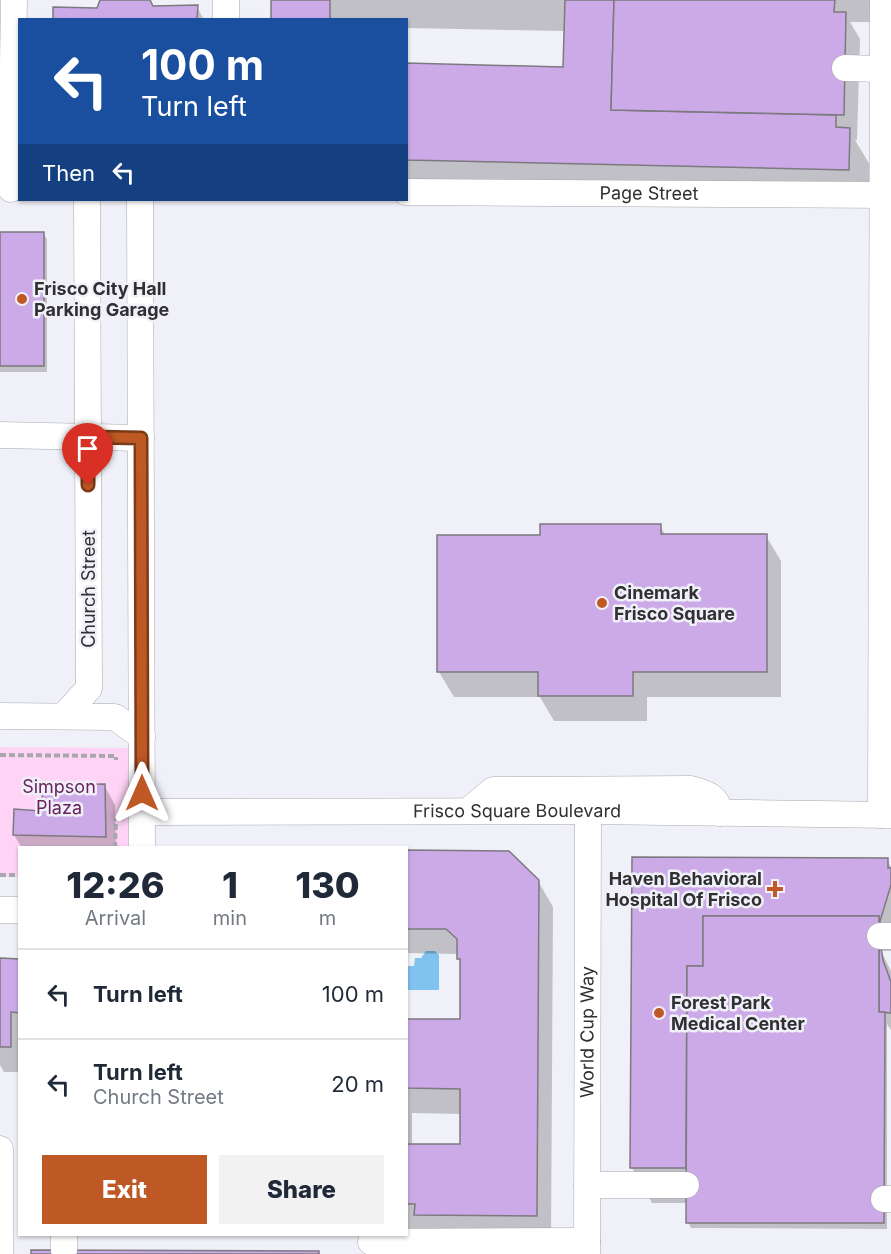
<!DOCTYPE html>
<html lang="en">
<head>
<meta charset="utf-8">
<style>
	:root { --surface:#fff; --page:#f2f2f3; --text:#1f2937; --muted:#747a83; --line:#e0e1e3; --accent:#be5926 }
	body { margin:0; font-family:Inter,sans-serif; background:var(--page); color:var(--text); height:100vh; display:flex; flex-direction:column; font-size:22px; white-space:nowrap }
	* { box-sizing:border-box; margin:0 }
	p { font-size:20px; color:var(--muted) }
	.icon { flex:none; width:33px; height:33px; fill:none; stroke:currentColor; stroke-width:2; stroke-linecap:round; stroke-linejoin:round }
	.map { position:relative; flex:1; overflow:hidden }
	.sheet { position:absolute; left:18px; top:846px; width:390px; height:390px; display:flex; flex-direction:column; background:var(--surface); border-radius:0px; box-shadow:0 2px 4px #0004 }
	.sheet>* { flex:none }
	.banner { position:absolute; left:18px; top:18px; width:390px; height:183px; border-radius:0px; box-shadow:0 2px 4px #0004; background:#1a4fa0; color:#fff; overflow:hidden }
	.pin { position:absolute; display:grid; place-items:center; width:51px; height:51px; color:#fff; margin:-62px -26px; border-radius:50% 50% 50% 0; rotate:-45deg; box-shadow:0 0 6px #0007 }
	.pin .icon { rotate:45deg }
	.me { position:absolute; width:66px; margin:-33px; rotate:0deg; stroke-linejoin:round; filter:drop-shadow(0 0 4px #0008) }
	.turn { display:flex; align-items:center; gap:21px; height:126px; padding:0 24px; font-size:27px }
	.turn .icon { width:78px; height:78px; stroke-width:2.5 }
	.turn b { display:block; font-size:42px; line-height:51px }
	.then { display:flex; align-items:center; height:57px; padding:0 24px; background:#0003; gap:12px; font-size:22px }
	.eta { display:flex; justify-content:space-evenly; align-items:center; height:102px; text-align:center }
	.eta b { font-size:36px; font-weight:800; line-height:42px }
	.action { display:flex; gap:12px; margin-top:auto; padding:12px 24px }
	.action a { flex:1; height:69px; border-radius:0px; background:var(--accent); color:#fff; font-size:24px; font-weight:800; line-height:69px; text-align:center }
	.action a+a { background:var(--page); color:var(--text) }
	ul { padding:0; list-style:none }
	li { display:flex; align-items:center; gap:18px; height:90px; padding:0 24px; border-top:2px solid var(--line) }
	li div { flex:1 }
	li b { display:block; font-size:22px }
	li em { font-style:normal }
	.map>svg:first-child { display:block }
	.green { fill:#fed3f5 }
	.water { fill:#80c2f0 }
	.shadow { fill:#0003; fill-rule:evenodd }
	.building { fill:#cca9e7; stroke:#7c797f; stroke-width:1.5 }
	.lines { fill:none; stroke-linecap:round; stroke-linejoin:round }
	.minor-casing { stroke:#a8a8af; stroke-width:27 }
	.path { stroke:#a7a7ad; stroke-width:4; stroke-dasharray:6 3; stroke-linecap:butt }
	.minor { stroke:#fff; stroke-width:26 }
	.route-casing { stroke:#7c3a19; stroke-width:15 }
	.route { stroke:#be5926; stroke-width:10 }
	.poi-dot { fill:#be5926; stroke:#f0f0f8; stroke-width:2 }
	.labels { text-anchor:middle; stroke-width:5; stroke-linejoin:round; paint-order:stroke }
	.street-label { font-size:18px; fill:#303033; stroke:#f0f0f8 }
	.poi-label { font-size:18px; font-weight:bold; fill:#303033; stroke:#f0f0f8; text-anchor:start }
	.park-label { font-size:18px; fill:#68235e; stroke:#f0f0f8 }
</style>
</head>
<body>
<div class="map">
<svg width="891" height="1254" viewBox="0 0 891 1254">
	<rect width="100%" height="100%" fill="#f0f0f8"/>
	<polygon class="green" points="0,747 130,748 128,847 20,848 19,877 0,877"/>
	<polygon class="water" points="426,951 435,951 439,955 439,990 407,990 407,966 414,966 415,958 421,958"/>
	<g class="shadow">
		<polygon points="273,0 872,0 872,22 850,22 860,39 857,140 855,140 870,165 869,205 406,194 406,65 565,69 565,31 406,28 406,20 272,20"/>
		<polygon points="153,7 197,7 204,20 55,20"/>
		<polygon points="0,233 43,233 47,239 47,372 0,372"/>
		<polygon points="660,526 666,536 766,536 781,561 781,697 647,697 647,721 554,721 540,697 454,697 439,672 541,536"/>
		<polygon points="104,785 115,805 116,848 22,848 14,835 42,813"/>
		<path d="M 406,852 L 538,881 L 553,907 L 551,1240 L 431,1240 L 424,1229 L 406,1229 L 406,1020 L 461,1021 L 461,964 L 458,954 L 406,953 ZM 412,1113 L 461,1114 L 461,1146 L 412,1145 Z"/>
		<polygon points="633,859 887,860 891,867 891,951 881,951 891,971 891,1030 887,1024 887,1229 691,1228 688,1222 688,1203 652,1203 632,1168"/>
		<polygon points="0,960 20,960 20,1072 4,1072 0,1065"/>
	</g>
	<g class="building">
		<polygon points="100,0 150,0 153,6 198,5 197,20 53,20 53,7 97,8"/>
		<rect x="271" y="0" width="59" height="20"/>
		<polygon points="565,0 614,0 611,110 836,115 836,127 850,128 849,170 406,160 406,63 563,67"/>
		<polygon points="614,0 835,0 834,12 846,12 844,115 611,110"/>
		<rect x="0" y="232" width="44" height="134"/>
		<polygon points="540,524 661,524 661,534 767,534 767,672 633,672 633,696 538,696 538,672 437,672 437,535 540,535"/>
		<polygon points="105,784 106,837 13,835 14,809 41,811 43,785"/>
		<polygon points="406,850 509,851 539,880 537,1216 414,1215 415,1204 406,1204 406,1144 460,1144 460,1089 406,1088 406,1019 460,1019 460,959 457,959 457,939 446,929 406,929"/>
		<polygon points="632,857 888,858 888,868 891,868 891,885 880,921 880,941 883,960 891,982 891,1013 879,1012 879,916 703,916 703,966 687,966 686,1168 630,1168"/>
		<polygon points="703,916 879,916 879,1012 885,1012 884,1223 686,1223 687,966 703,966"/>
		<polygon points="0,958 20,959 20,1013 11,1012 11,1047 0,1047"/>
		<polygon points="31,1250 319,1251 319,1254 31,1254"/>
	</g>
	<g class="lines">
		<g class="minor-casing">
			<g id="minor">
				<polyline points="226,20 226,0"/>
				<polyline points="845,68 882,69"/>
				<polyline points="11,189 14,0"/>
				<path id="s1" d="M 406,192 L 891,195"/>
				<polyline points="140,200 142,848"/>
				<polyline points="0,435 141,438"/>
				<polyline points="0,716 115,717 142,737"/>
				<polyline points="64,716 89,688 87,200"/>
				<path d="M 468,811 L 493,790 L 691,789 C 706,793 717,796 720,813"/>
				<path id="s2" d="M 142,812 L 588,811 L 891,815"/>
				<polyline points="881,815 883,0"/>
				<polyline points="0,910 20,910"/>
				<polyline points="880,936 891,936"/>
				<polyline points="0,1149 0,1254"/>
				<polyline points="587,1185 686,1185"/>
				<polyline points="884,1199 891,1199"/>
				<polyline points="371,1242 587,1241"/>
				<polyline points="64,1250 64,1234"/>
				<path id="s3" d="M 587,1254 L 588,811"/>
			</g>
		</g>
		<g class="path">
			<polyline points="0,755 116,756 116,760"/>
			<polyline points="115,848 116,818"/>
			<polyline points="0,875 20,875"/>
		</g>
		<use href="#minor" class="minor"/>
	</g>
	<g class="lines">
		<g class="route-casing">
			<polyline id="route" points="88,485 88,437 141,438 142,793"/>
		</g>
		<use href="#route" class="route"/>
	</g>
	<g class="poi-dot">
		<circle cx="22" cy="299" r="6"/>
		<circle cx="602" cy="603" r="6"/>
		<path d="M772 880h6v6h6v6h-6v6h-6v-6h-6v-6h6z"/>
		<circle cx="659" cy="1013" r="6"/>
	</g>
	<g class="labels">
		<g class="street-label">
			<text dy="6" stroke="none"><textPath href="#s1" startOffset="243">Page Street</textPath></text>
			<text transform="translate(89 589) rotate(-90)" y="6">Church Street</text>
			<text dy="6" stroke="none"><textPath href="#s2" startOffset="375">Frisco Square Boulevard</textPath></text>
			<text dy="6" stroke="none"><textPath href="#s3" startOffset="222">World Cup Way</textPath></text>
		</g>
		<g class="poi-label">
			<text x="34" y="295">Frisco City Hall<tspan x="34" dy="21">Parking Garage</tspan></text>
			<text x="614" y="599">Cinemark<tspan x="614" dy="21">Frisco Square</tspan></text>
			<text x="762" y="885" text-anchor="end">Haven Behavioral<tspan x="762" dy="21">Hospital Of Frisco</tspan></text>
			<text x="671" y="1009">Forest Park<tspan x="671" dy="21">Medical Center</tspan></text>
		</g>
		<g class="park-label">
			<text x="59" y="793">Simpson<tspan x="59" dy="21">Plaza</tspan></text>
		</g>
	</g>
</svg>
<div class="pin" style="left:88px;top:485px;background:#d93025"><svg class="icon" aria-label="arrive" viewBox="0 0 24 24"><path d="M6 21V4h12l-3 4 3 4H6"/></svg></div>
<svg class="me" style="left:142px;top:793px" viewBox="-20 -20 40 40"><path d="M0-17L14 15 0 8-14 15z" fill="#be5926" stroke="#fff" stroke-width="4"/></svg>
<div class="banner">
<div class="turn"><svg class="icon" aria-label="left" viewBox="0 0 24 24"><path d="M17 20v-9H6M10 6l-5 5 5 5"/></svg><div><b>100 m</b>Turn left</div></div>
<div class="then">Then<svg class="icon" aria-label="left" viewBox="0 0 24 24"><path d="M17 20v-9H6M10 6l-5 5 5 5"/></svg></div>
</div>
<section class="sheet">
<div class="eta">
<div><b>12:26</b><p>Arrival</p></div>
<div><b>1</b><p>min</p></div>
<div><b>130</b><p>m</p></div>
</div>
<ul>
<li><svg class="icon" aria-label="left" viewBox="0 0 24 24"><path d="M17 20v-9H6M10 6l-5 5 5 5"/></svg><div><b>Turn left</b></div><em>100 m</em></li>
<li><svg class="icon" aria-label="left" viewBox="0 0 24 24"><path d="M17 20v-9H6M10 6l-5 5 5 5"/></svg><div><b>Turn left</b><p>Church Street</p></div><em>20 m</em></li>
</ul>
<div class="action"><a>Exit</a><a>Share</a></div>
</section>
</div>
</body>
</html>
